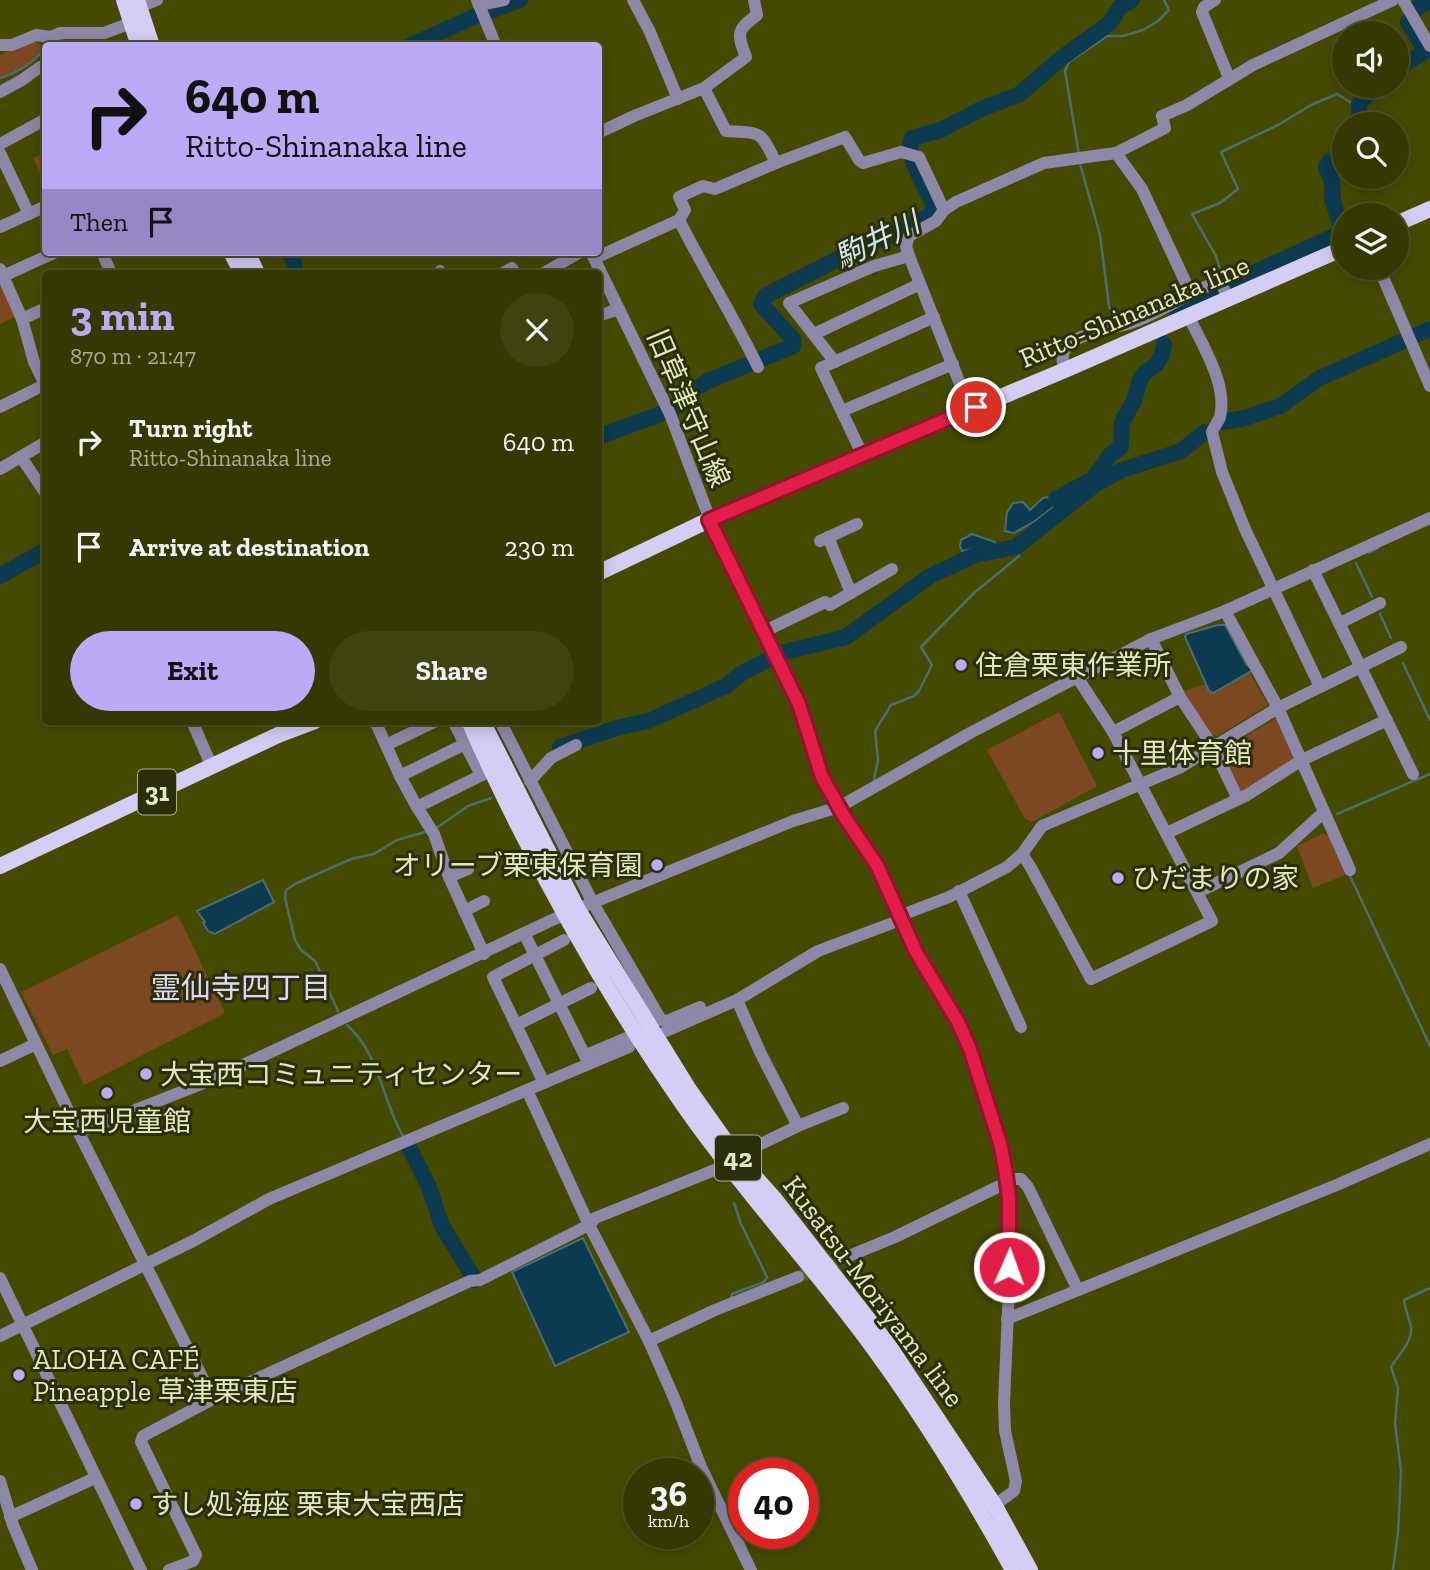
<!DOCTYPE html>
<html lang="en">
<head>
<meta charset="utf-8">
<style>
	:root { --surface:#343801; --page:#3f4310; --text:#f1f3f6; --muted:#a9ac99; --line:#4e5223; --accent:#bbaaf6 }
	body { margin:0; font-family:"Zilla Slab","Noto Sans JP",serif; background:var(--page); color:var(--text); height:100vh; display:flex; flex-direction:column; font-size:26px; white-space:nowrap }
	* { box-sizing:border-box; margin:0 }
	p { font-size:23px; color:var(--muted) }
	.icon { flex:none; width:38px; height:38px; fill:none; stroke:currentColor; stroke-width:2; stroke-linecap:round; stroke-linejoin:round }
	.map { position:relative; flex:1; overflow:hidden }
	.details { position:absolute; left:42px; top:270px; width:560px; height:455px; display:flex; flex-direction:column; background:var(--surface); border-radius:7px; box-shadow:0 4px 18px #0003,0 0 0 2px var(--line) }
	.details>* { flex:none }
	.banner { position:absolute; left:42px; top:42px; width:560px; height:214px; border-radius:7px; box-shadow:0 4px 18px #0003,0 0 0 2px var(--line); background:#bbaaf6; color:#111; overflow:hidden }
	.fabs { position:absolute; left:1332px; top:21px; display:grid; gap:14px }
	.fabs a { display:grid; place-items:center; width:77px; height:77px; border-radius:50%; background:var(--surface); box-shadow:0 4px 18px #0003,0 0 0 2px var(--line); font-size:35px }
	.speed { position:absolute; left:623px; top:1458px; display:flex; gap:14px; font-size:35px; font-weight:700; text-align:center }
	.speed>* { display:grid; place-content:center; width:91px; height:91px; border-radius:50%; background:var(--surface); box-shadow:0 4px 18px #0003,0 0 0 2px var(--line); line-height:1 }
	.speed small { font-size:18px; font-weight:400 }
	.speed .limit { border:10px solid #d22; background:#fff; color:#111 }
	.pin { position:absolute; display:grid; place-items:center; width:60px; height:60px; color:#fff; margin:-30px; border:4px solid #fff; border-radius:50%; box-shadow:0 2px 7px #0007 }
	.me { position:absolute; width:77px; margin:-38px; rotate:2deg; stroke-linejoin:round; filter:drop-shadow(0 0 5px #0008) }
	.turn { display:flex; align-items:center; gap:24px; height:147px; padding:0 28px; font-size:32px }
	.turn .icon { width:91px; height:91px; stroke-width:2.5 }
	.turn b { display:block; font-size:49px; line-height:60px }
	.then { display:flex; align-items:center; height:66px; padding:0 28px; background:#0003; gap:14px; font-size:26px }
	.round { display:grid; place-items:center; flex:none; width:74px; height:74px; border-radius:37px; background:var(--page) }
	.head { display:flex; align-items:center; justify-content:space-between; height:119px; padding:0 28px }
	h1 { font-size:42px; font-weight:800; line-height:52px; color:var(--accent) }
	.action { display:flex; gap:14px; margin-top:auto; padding:14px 28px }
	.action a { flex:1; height:80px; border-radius:42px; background:var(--accent); color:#111; font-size:28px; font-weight:800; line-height:80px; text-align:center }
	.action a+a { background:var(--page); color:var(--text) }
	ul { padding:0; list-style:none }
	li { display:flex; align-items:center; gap:21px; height:105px; padding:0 28px }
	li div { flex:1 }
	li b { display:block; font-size:26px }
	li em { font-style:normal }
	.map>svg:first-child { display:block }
	.green { fill:#7c4822 }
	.water { fill:#0c3a50; stroke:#4c6e71; stroke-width:2 }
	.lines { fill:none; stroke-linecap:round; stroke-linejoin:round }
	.stream { stroke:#4c6e71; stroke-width:2.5 }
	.river { stroke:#0c3a50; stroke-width:16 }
	.minor-tunnel { stroke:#5c621d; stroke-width:12; stroke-dasharray:12 6; stroke-linecap:butt }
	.minor { stroke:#8e88a8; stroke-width:12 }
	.major { stroke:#d4cdf5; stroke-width:16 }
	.route-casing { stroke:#92132f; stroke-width:18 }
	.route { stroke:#e11d48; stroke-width:12 }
	.poi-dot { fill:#bbaaf6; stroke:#2b2e0a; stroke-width:2.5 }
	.labels { text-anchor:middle; stroke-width:6; stroke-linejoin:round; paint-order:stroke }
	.shield { fill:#2b2e0a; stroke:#aab088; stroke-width:2 }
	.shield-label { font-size:26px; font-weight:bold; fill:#e1e7be }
	.street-label { font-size:28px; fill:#e1e7be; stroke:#2b2e0a }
	.poi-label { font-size:28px; fill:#e1e7be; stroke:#2b2e0a; text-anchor:start }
	.water-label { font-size:30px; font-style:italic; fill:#d1e5f0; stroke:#2b2e0a }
	.neighbourhood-label { font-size:30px; fill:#ded8f6; stroke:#2b2e0a }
</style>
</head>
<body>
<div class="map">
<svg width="1430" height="1570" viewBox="0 0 1430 1570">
	<rect width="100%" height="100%" fill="#454a01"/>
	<g class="green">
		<polygon points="34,40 44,48 31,63 0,77 0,55"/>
		<polygon points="45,153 45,178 43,179 33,158"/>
		<polygon points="2,285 16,316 0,324 0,286"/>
		<polygon points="1249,672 1268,705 1217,736 1210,734 1180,692 1206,684 1209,691 1213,693"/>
		<polygon points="1059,712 1097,786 1032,822 1025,819 987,750"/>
		<polygon points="1275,719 1281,720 1294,753 1293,761 1245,792 1239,790 1222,756 1224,749"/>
		<polygon points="1324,833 1328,836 1345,875 1313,888 1297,846"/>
		<polygon points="178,915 225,1013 84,1085 67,1049 53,1055 21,992"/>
	</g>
	<g class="water">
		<polygon points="1056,496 1057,504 1035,521 1014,533 1005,531 1007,512 1013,503 1023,502 1030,510 1043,498"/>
		<polygon points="972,534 995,542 996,544 962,551 960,546 961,540"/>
		<polygon points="1218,625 1225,625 1247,665 1253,670 1213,693 1209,691 1185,637 1186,634"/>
		<polygon points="263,880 274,902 215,934 208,931 203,923 205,922 197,911"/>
		<polygon points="583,1238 629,1332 555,1366 512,1272"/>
	</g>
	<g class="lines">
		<g class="stream">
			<polyline points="50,46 63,39"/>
			<path d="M 0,78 C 20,71 32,64 46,48"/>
			<polyline points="1079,155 1065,71 1069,62 1107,36 1123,36 1143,30 1158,21 1169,10 1164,0"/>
			<polyline points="1080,164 1100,235 1109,306 1114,322"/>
			<polyline points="1222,276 1216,256 1192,214 1220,203 1238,189 1221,152 1278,125 1311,105 1337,94 1352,103 1359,104"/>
			<polyline points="1369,553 1378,548"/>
			<polyline points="1356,563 1372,597"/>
			<polyline points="1380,614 1391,638"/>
			<polyline points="1403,663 1430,720"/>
			<polyline points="874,780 878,760 875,731 891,705 914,696 919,691 932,665 921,647 974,593 1019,556 1016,547"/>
			<polyline points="1337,814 1430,774"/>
			<polyline points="435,829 468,806 491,798"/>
			<polyline points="1350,876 1430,1046"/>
			<polyline points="338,1011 315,961 301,950 295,940 285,898 286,890 295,884 351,859 374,854 397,840 429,831"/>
			<path d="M 347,1025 C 380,1054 382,1101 404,1138"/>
			<polyline points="731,1298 732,1294 764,1282 767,1277 741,1224 734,1203"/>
			<path d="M 1393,1570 L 1398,1533 L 1401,1471 L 1395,1423 L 1398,1388 L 1391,1367 C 1398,1356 1413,1341 1411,1327 C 1409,1317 1405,1310 1404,1300 L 1430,1288"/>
		</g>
		<g class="river">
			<polyline points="490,11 520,0"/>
			<polyline points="409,46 476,16"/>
			<polyline points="1396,69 1426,51 1408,22 1417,8 1430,1"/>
			<polyline points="1359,124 1359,104 1375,86"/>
			<polyline points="289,252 295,265"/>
			<polyline points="1225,286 1343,232 1333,202 1332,182 1326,167 1329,162 1344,155"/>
			<polyline points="1174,308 1217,290"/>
			<polyline points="1222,422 1245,418 1280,406 1320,378 1430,329"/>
			<path d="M 598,437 L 663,413 L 677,406 L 690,392 L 708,381 L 793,346 L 793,339 L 761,304 L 765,296 L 846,255 L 909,227 L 934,212 L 933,204 C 926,189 904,153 912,138 L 941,130 L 979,110 L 1020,94 L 1060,59 L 1110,23 L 1120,7 L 1132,0"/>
			<polyline points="1056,499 1093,479 1110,455 1121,447 1122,422 1134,401 1140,380 1145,372 1156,365 1162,355 1164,344"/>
			<polyline points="0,576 46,550"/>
			<polyline points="560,747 620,727 648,721 726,686 742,673 781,653 846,637 930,576 975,555 1016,547 1096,484 1122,470 1181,451 1205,432"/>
			<polyline points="409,1147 429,1187 442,1226 475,1280"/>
		</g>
		<polyline class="minor-tunnel" points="798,1277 844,1258"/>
		<g class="minor">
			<polyline points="477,0 496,46"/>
			<polyline points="633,0 650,32 678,99"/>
			<polyline points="1215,0 1204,7 1202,12 1229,78"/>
			<polyline points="1403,0 1430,46"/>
			<polyline points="479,5 504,0"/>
			<polyline points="139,7 157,0"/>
			<polyline points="0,45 12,45 36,35 51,37 60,33 104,33 131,23"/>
			<path d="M 704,88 L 726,131 C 762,133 760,130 776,163"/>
			<polyline points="0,92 22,80 40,67"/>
			<path d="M 598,133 L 634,116 L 704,88 L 746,57 C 737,34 736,30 757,15 L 754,0"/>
			<polyline points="0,144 46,119"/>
			<polyline points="0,153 29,214"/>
			<polyline points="1116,153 1142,189 1191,294 1220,280 1228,299"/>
			<path d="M 679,220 C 704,270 734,317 758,367"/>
			<polyline points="0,227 46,206"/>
			<polyline points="102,252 111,273"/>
			<polyline points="591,252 670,414 717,538 799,704 823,777 846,818 877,865 916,952 958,1022 970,1049 1000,1143 1009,1197 1011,1242 1004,1403 1005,1431 1016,1481 1014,1491 988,1510"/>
			<polyline points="595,258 679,220 685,210 679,197 703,186 715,189 776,163 845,137 859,160 863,163 901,152 919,157 944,210"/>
			<polyline points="1379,268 1430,386"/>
			<polyline points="0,269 22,319 34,362 46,386"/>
			<polyline points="440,271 441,273"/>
			<polyline points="503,273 512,268 515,273"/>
			<polyline points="544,273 580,252"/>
			<polyline points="3,276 56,252"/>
			<polyline points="598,316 619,309"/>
			<polyline points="22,319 46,308"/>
			<polyline points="814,334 920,284"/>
			<polyline points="835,362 789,303 874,266 909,256"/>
			<path d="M 1065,370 C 1050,333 1110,331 1131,323 C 1152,316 1171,304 1191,294"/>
			<polyline points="0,407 46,384"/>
			<polyline points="970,409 909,256 906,246 909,236 936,221 944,210 956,202 1044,163 1116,153 1165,128 1162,116 1187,105 1253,65 1393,0"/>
			<polyline points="842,411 953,364"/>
			<polyline points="863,456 821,368 934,317"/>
			<polyline points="21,457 46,494"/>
			<polyline points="0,469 46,442"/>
			<polyline points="828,537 851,593"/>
			<polyline points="820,541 857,524"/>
			<polyline points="1313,570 1413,774"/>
			<polyline points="1225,611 1278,708 1350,870"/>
			<polyline points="1340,623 1380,603"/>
			<polyline points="763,632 825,602 830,605 892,569"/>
			<polyline points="1151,639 1180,697 1213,747 1238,799"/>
			<polyline points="1320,687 1401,647"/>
			<polyline points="192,721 212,767"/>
			<polyline points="375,721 400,776 417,807 492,770"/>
			<polyline points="453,721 481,775"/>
			<polyline points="500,721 593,903 661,1020 667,1021 700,1007"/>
			<polyline points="1113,732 1180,697"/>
			<polyline points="386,745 436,721"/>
			<polyline points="400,776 465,744"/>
			<polyline points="530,781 551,758 576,745"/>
			<polyline points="417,807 434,834 449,877 484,954"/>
			<polyline points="1167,833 1247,795 1302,760 1387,720"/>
			<polyline points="1022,854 1030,866 1091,979 1212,921 1113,732 1077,677"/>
			<polyline points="449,877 468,869"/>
			<polyline points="959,891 1021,1027"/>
			<polyline points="1198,892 1279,853 1324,812"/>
			<polyline points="464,911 484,901"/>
			<polyline points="525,935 589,1064"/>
			<polyline points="0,969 80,1135 213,1399"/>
			<polyline points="737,1000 761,1054 798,1126"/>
			<polyline points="516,1025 591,988"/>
			<path d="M 666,1031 L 737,1000 L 818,951 L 895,922 L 907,913 L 949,897 L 1007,867 L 1022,854 L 1042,826 L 1179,768 L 1278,708 L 1320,687 L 1245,529 L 1222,472 L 1212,432 C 1214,426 1218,423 1220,417 C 1228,384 1202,345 1189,317"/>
			<polyline points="586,1055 636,1034"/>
			<polyline points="0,1061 36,1044"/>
			<polyline points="544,1083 493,977 564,940"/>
			<polyline points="527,1090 589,1225 649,1341 675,1400 701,1467 751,1570"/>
			<polyline points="79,1132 209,1081 565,914 793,821 839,807 970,733 1151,639 1225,611 1430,518"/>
			<polyline points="736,1156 798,1126 843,1108"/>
			<polyline points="844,1258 895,1237 1014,1179 1021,1179 1028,1187 1078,1290"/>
			<polyline points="0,1278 141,1570"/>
			<polyline points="1007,1319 1339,1184 1430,1144"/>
			<polyline points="0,1336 193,1241 269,1199 629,1047"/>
			<polyline points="649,1341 715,1310 798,1277"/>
			<polyline points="0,1481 13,1525 32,1570"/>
			<polyline points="10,1517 95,1478"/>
			<polyline points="169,1570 193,1561 196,1555 141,1442 143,1436 213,1399 470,1281 480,1280 589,1225 595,1218 727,1165"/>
		</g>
		<g class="major">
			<polyline points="124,0 139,46"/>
			<polyline points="137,0 152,46"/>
			<polyline points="1396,224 1430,209"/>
			<polyline points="231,252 242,273"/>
			<polyline points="247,252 257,273"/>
			<polyline points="598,573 709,520 1065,370 1344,248"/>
			<path d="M 469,721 C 529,857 606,996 692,1117 C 750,1198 817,1270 875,1350 C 926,1420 971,1494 1013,1570"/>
			<polyline points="482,721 578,910 688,1088 736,1156 773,1197 889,1346 995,1506 1030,1570"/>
			<polyline points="0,866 278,735 315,721"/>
		</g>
	</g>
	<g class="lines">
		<g class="route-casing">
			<polyline id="route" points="976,407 709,520 799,704 822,777 845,818 877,865 916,952 958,1022 970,1049 1000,1143 1005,1168 1009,1198 1009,1267"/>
		</g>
		<use href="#route" class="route"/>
	</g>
	<g class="poi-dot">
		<circle cx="961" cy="665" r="7"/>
		<circle cx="1098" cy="753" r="7"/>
		<circle cx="657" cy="865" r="7"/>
		<circle cx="1118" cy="878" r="7"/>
		<circle cx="146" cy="1074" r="7"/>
		<circle cx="107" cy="1093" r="7"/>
		<circle cx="19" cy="1375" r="7"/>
		<circle cx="136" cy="1504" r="7"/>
	</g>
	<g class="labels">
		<g class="shield">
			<rect x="138" y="769.5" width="38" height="45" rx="5"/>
			<rect x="715" y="1135.5" width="46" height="45" rx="5"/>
		</g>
		<g class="shield-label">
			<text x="157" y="801">31</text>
			<text x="738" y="1167">42</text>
		</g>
		<g class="street-label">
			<text transform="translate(1134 311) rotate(-23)" y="10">Ritto-Shinanaka line</text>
			<text transform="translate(689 408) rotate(67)" y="10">旧草津守山線</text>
			<text transform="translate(874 1291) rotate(53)" y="10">Kusatsu-Moriyama line</text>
		</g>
		<g class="poi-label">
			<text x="975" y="675">住倉栗東作業所</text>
			<text x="1112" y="763">十里体育館</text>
			<text x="643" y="875" text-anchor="end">オリーブ栗東保育園</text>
			<text x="1132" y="888">ひだまりの家</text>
			<text x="160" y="1084">大宝西コミュニティセンター</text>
			<text x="107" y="1131" text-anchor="middle">大宝西児童館</text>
			<text x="33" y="1369">ALOHA CAFÉ<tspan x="33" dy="32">Pineapple 草津栗東店</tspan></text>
			<text x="150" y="1514">すし処海座 栗東大宝西店</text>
		</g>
		<g class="water-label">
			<text transform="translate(877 240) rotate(-26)" y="10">駒井川</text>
		</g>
		<g class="neighbourhood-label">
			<text x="241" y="998">霊仙寺四丁目</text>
		</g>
	</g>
</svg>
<div class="fabs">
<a><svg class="icon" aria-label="sound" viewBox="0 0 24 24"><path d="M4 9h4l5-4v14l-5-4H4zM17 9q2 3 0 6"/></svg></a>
<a><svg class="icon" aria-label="search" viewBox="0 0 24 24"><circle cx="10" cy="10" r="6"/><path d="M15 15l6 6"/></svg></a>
<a><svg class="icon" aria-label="layers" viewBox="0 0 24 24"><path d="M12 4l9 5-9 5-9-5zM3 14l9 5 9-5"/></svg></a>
</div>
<div class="speed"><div>36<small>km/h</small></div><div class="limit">40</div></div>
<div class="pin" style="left:976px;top:407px;background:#d93025"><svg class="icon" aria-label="arrive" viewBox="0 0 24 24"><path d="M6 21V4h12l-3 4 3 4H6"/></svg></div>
<svg class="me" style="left:1009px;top:1267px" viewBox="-20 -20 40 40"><circle r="17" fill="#e11d48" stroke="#fff" stroke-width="3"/><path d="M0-11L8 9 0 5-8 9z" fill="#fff"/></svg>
<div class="banner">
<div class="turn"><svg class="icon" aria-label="right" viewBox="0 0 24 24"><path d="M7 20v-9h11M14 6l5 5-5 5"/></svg><div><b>640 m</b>Ritto-Shinanaka line</div></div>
<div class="then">Then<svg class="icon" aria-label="arrive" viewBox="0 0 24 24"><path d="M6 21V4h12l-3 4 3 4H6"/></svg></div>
</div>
<section class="details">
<div class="head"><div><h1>3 min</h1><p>870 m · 21:47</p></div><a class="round"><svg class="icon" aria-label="close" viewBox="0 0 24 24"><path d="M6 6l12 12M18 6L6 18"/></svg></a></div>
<ul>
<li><svg class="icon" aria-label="right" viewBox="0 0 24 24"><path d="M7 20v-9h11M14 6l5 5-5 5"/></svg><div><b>Turn right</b><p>Ritto-Shinanaka line</p></div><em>640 m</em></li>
<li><svg class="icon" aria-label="arrive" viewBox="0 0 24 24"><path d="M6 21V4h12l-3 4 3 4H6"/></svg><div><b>Arrive at destination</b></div><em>230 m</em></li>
</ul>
<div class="action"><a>Exit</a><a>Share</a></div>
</section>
</div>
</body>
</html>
